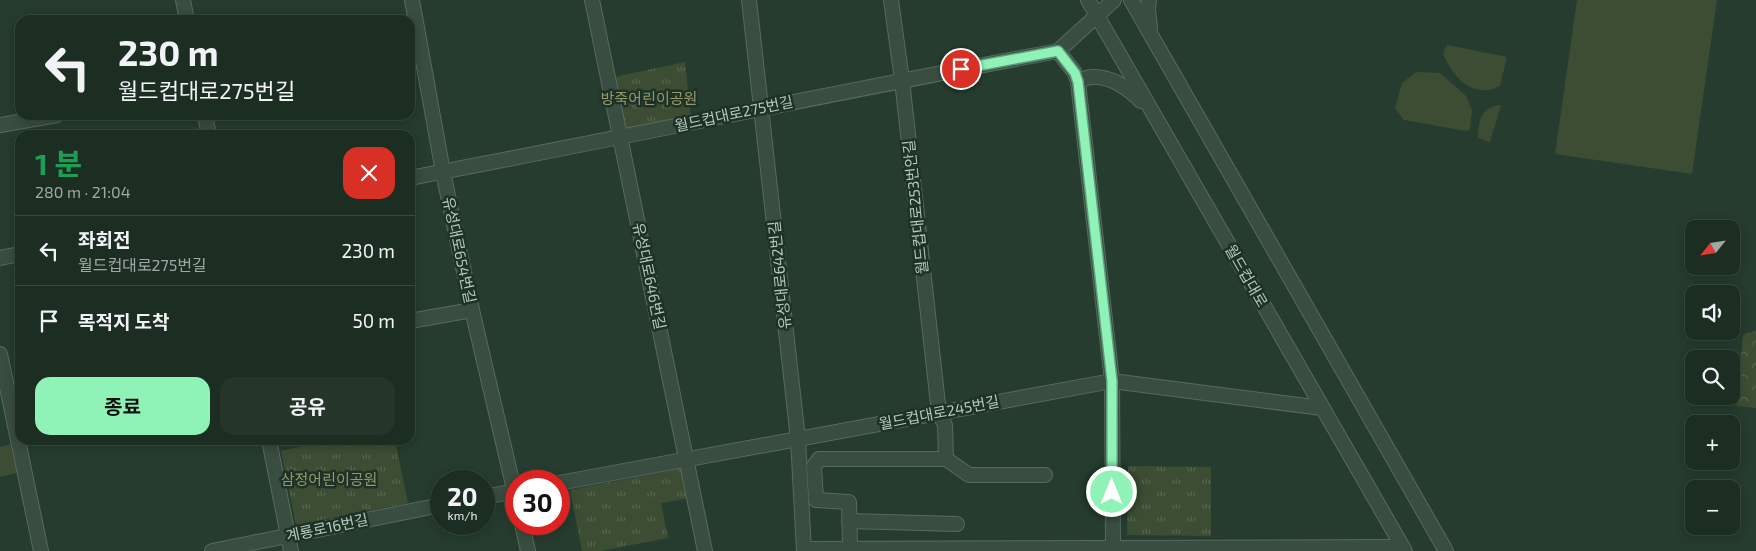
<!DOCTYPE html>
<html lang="ko">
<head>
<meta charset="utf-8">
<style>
	:root { --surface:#1c2d22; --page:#25352a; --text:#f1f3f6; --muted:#a0a8a5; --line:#3a4940; --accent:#8ff3b8 }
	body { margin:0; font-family:"Exo 2","Noto Sans KR",sans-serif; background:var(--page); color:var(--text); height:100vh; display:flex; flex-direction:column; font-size:19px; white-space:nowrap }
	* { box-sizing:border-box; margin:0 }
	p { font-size:16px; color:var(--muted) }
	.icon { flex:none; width:28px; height:28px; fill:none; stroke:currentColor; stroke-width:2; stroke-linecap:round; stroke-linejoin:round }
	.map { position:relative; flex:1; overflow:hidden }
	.sheet { position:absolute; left:15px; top:130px; width:400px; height:315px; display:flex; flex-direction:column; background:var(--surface); border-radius:15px; box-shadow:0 2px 12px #0003,0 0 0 1px var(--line) }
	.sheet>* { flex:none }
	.banner { position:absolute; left:15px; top:15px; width:400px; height:105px; border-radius:15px; box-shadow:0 2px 12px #0003,0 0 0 1px var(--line); background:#1c2d22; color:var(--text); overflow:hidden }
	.needle { width:32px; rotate:240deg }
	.buttons { position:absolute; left:1685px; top:220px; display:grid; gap:10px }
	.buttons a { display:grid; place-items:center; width:55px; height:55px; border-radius:10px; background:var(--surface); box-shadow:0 2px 12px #0003,0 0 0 1px var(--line); font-size:25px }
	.speed { position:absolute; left:430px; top:470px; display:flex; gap:10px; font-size:25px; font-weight:700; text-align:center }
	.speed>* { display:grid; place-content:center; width:65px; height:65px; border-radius:50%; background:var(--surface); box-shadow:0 2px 12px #0003,0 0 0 1px var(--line); line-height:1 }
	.speed small { font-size:12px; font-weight:400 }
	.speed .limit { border:8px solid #d22; background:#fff; color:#111 }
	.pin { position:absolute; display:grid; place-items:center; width:42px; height:42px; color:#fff; margin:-21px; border:2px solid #fff; border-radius:50%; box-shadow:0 1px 5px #0007 }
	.me { position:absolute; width:55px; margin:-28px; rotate:0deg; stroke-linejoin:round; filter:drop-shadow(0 0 4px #0008) }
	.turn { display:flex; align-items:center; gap:18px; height:105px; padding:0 20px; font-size:22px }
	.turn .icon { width:65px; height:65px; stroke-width:2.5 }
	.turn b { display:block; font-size:35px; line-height:42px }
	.round { display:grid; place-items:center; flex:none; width:52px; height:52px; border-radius:15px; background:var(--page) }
	.head { display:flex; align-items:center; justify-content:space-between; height:85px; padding:0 20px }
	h1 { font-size:30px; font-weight:700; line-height:38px; color:#1e9e55 }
	.action { display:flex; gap:10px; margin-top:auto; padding:10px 20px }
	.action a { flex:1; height:58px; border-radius:15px; background:var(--accent); color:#111; font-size:20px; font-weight:700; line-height:58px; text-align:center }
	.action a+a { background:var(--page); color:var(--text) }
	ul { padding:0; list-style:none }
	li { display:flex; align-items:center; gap:15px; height:70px; padding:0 20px; border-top:1px solid var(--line) }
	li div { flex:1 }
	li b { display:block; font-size:19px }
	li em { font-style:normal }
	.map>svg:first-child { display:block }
	.grass { fill:#3d4d34 }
	.forest { fill:url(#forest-crowns) }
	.park { fill:url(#park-tufts) }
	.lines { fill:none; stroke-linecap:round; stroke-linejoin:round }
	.minor-casing { stroke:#576b5e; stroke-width:16 }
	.minor { stroke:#394d40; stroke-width:14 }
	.route-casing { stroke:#5d9e78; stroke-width:12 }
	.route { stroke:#8ff3b8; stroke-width:9 }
	.labels { text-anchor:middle; stroke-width:5; stroke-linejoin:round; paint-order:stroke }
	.park-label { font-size:15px; fill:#96976d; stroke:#1e3225 }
	.street-label { font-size:15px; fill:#b5c8bd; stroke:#1e3225 }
</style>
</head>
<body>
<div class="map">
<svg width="1756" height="551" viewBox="0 0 1756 551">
	<defs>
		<pattern id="forest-crowns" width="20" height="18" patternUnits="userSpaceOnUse" patternTransform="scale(1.25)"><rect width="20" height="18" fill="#3d4d34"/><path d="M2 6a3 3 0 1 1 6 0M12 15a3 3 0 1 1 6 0" fill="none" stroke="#57654f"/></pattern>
		<pattern id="park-tufts" width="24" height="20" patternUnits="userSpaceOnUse" patternTransform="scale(1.25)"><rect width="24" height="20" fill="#3d4d34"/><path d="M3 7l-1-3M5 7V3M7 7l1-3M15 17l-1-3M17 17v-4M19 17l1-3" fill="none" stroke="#57654f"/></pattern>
	</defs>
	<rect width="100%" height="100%" fill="#253c2e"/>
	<g class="grass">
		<polygon points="1577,0 1717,0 1692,174 1555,154"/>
		<path d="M 1447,45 L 1507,57 L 1500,86 C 1496,87 1492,90 1488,90 C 1464,92 1452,72 1443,54 Z"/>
		<polygon points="1416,72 1440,73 1466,96 1472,110 1470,129 1466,131 1404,120 1395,108 1402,83"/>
		<path d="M 1501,105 L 1490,142 L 1478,138 C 1478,121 1481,107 1501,105 Z"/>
		<polygon points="10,444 17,473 0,477 0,447"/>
	</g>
	<polygon class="forest" points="1756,330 1756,408 1736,406 1743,335"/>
	<g class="park">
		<polygon points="685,62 691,117 627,134 614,77"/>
		<polygon points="331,440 353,444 371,440 395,440 408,503 296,525 281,451"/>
		<polygon points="1128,466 1211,467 1211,536 1127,535"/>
		<polygon points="684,468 690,498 661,503 668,538 600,551 582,551 570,490"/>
	</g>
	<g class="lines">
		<g class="minor-casing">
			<g id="minor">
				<polyline points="183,0 187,20"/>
				<polyline points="412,0 443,172 472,310 516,498"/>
				<polyline points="592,0 705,551"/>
				<polyline points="749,0 798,439 804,551"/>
				<polyline points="1088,0 1405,551"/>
				<polyline points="1131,0 1446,551"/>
				<polyline points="1149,0 1148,10 1150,28"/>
				<polyline points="1058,51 1075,73 1078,82 1112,381 1113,551"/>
				<polyline points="1058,51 1114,0"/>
				<path d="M 1078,82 C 1082,80 1087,77 1092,77 C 1111,76 1129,89 1141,101"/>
				<polyline points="205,115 209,135"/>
				<polyline points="0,125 57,115"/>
				<path d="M 410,178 C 626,137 842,91 1058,51"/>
				<polyline points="0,258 20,254"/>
				<polyline points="410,321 472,310"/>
				<polyline points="0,354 41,551"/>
				<polyline points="269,440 291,551"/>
				<polyline points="946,459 969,475 1045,475"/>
				<polyline points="559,483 1112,381 1322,408"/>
				<polyline points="484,497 516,491"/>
				<polyline points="849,521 957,524"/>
				<polyline points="522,524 528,551"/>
				<polyline points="850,548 849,502 816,500 814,466 819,459 946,459 945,425 939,413 902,80 891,0"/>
				<polyline points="804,549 1402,547"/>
				<polyline points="212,551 441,505"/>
			</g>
		</g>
		<use href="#minor" class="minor"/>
	</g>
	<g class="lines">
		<g class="route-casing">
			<polyline id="route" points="961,69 1058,51 1075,73 1078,82 1112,381 1112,492"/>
		</g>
		<use href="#route" class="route"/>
	</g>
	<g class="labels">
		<g class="park-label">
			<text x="649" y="104">방죽어린이공원</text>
			<text x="329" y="485">삼정어린이공원</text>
		</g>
		<g class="street-label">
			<text transform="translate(734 114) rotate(-12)" y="5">월드컵대로275번길</text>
			<text transform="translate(916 207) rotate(-96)" y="5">월드컵대로253번안길</text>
			<text transform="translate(459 250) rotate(78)" y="5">유성대로654번길</text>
			<text transform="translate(780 275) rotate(-96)" y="5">유성대로642번길</text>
			<text transform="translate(649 276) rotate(78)" y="5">유성대로646번길</text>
			<text transform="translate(1246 276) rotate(60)" y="5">월드컵대로</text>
			<text transform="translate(939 413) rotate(-11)" y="5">월드컵대로245번길</text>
			<text transform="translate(327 528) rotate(-12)" y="5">계룡로16번길</text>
		</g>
	</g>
</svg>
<div class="buttons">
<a><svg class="needle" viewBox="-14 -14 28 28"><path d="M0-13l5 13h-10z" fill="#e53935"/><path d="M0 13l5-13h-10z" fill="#a0a8a5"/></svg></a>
<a><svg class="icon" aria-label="sound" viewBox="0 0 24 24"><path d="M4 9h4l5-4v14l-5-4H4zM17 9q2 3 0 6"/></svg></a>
<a><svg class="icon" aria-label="search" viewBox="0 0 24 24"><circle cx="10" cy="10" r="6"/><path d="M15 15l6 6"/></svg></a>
<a>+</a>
<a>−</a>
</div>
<div class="speed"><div>20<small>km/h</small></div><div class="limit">30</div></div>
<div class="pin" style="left:961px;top:69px;background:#d93025"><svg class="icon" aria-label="arrive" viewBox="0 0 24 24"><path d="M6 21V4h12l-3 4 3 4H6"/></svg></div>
<svg class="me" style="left:1112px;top:492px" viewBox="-20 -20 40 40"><circle r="17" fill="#8ff3b8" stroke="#fff" stroke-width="3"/><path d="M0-11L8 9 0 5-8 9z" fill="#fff"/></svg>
<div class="banner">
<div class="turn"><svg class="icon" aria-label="left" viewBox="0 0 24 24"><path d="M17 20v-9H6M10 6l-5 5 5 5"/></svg><div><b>230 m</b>월드컵대로275번길</div></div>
</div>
<section class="sheet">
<div class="head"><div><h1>1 분</h1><p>280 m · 21:04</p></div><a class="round" style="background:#d93025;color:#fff"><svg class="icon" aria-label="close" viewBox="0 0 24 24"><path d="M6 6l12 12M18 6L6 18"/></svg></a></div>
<ul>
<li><svg class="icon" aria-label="left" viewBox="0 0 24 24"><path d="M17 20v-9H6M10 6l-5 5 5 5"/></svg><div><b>좌회전</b><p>월드컵대로275번길</p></div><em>230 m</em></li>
<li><svg class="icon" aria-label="arrive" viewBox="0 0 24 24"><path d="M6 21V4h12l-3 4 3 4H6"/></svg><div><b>목적지 도착</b></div><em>50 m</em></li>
</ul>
<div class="action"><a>종료</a><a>공유</a></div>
</section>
</div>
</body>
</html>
